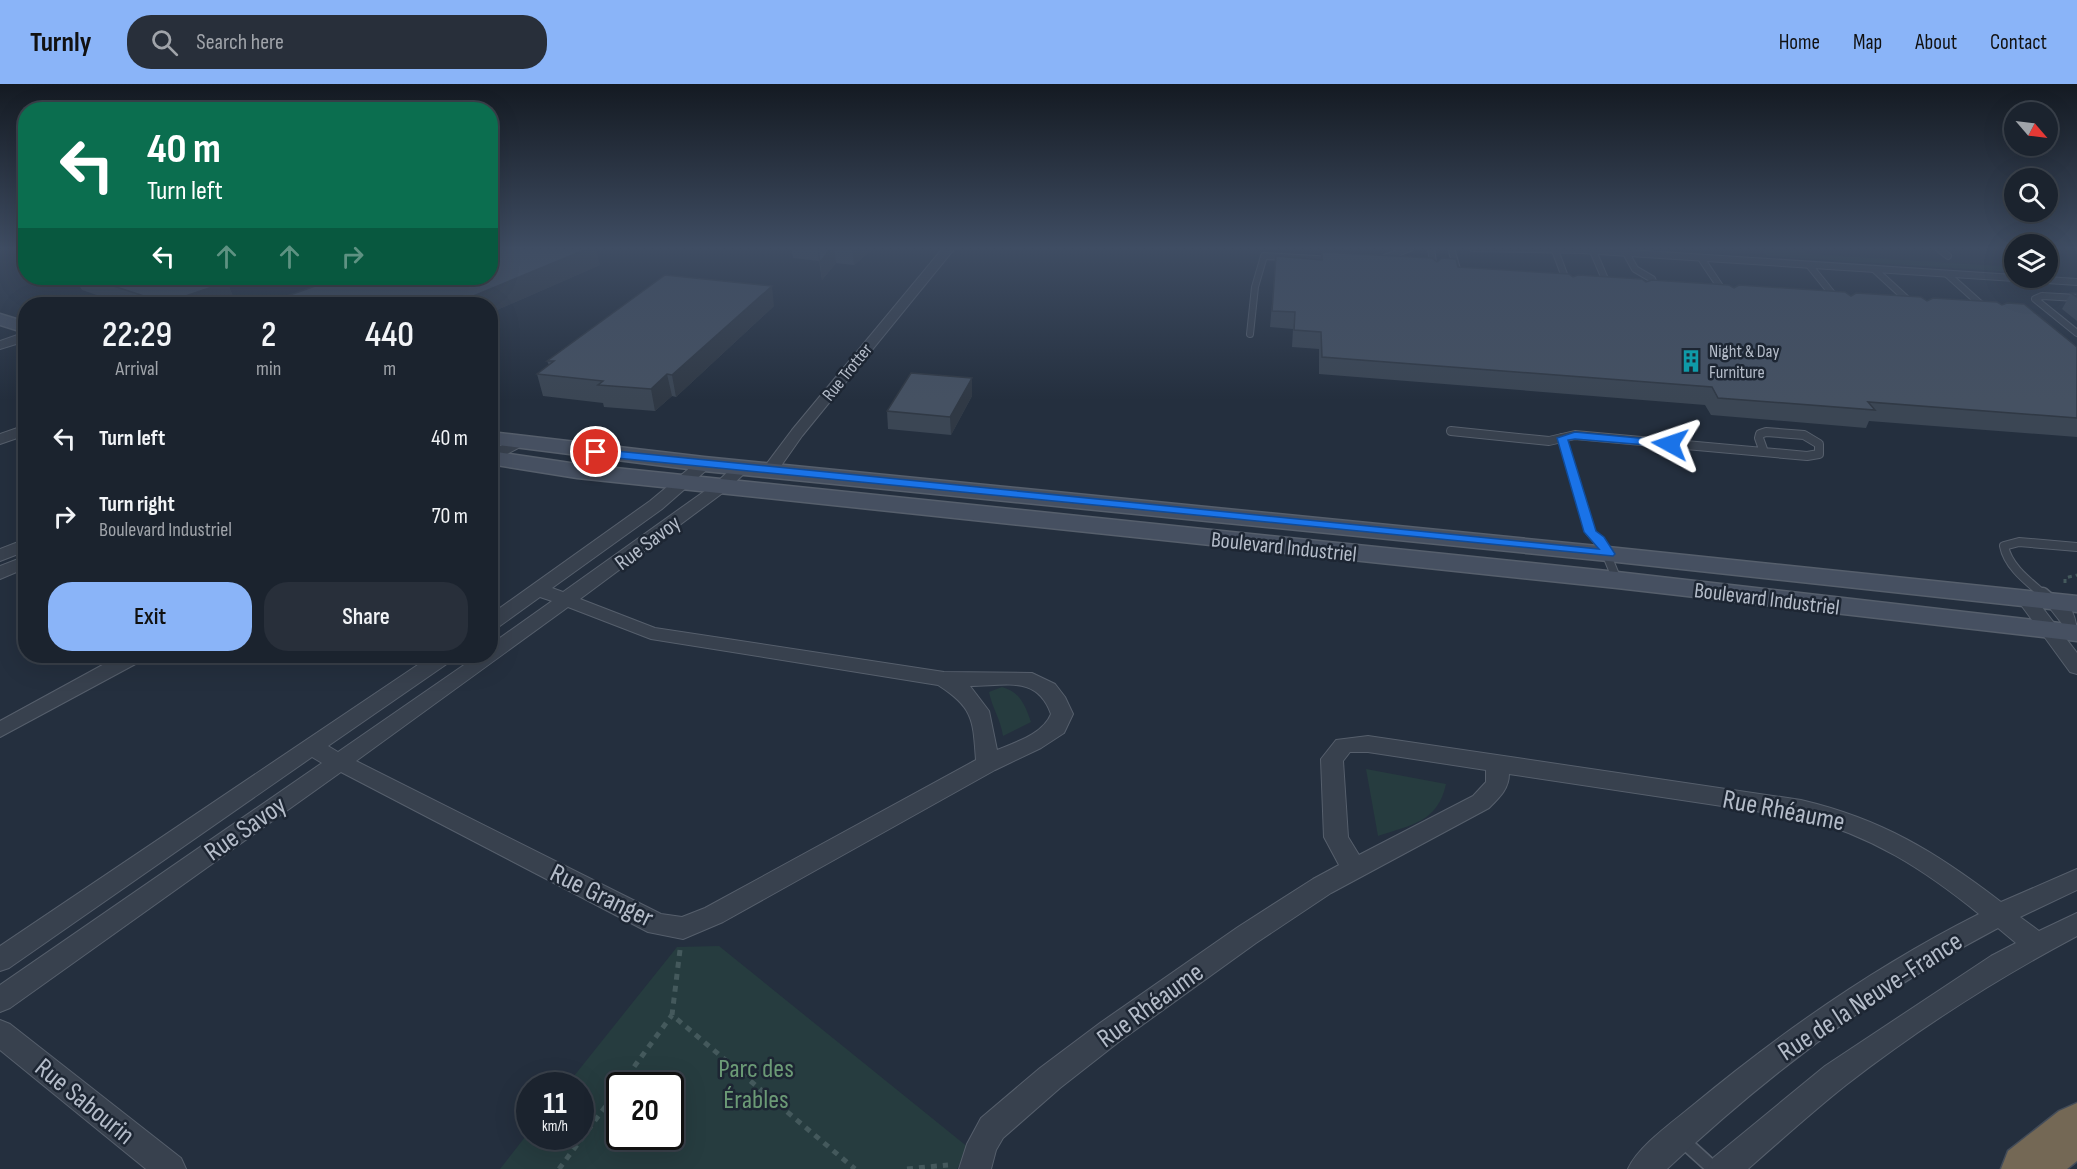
<!DOCTYPE html>
<html lang="en">
<head>
<meta charset="utf-8">
<style>
	:root { --surface:#1b232e; --page:#282f3a; --text:#f1f3f6; --muted:#a0a4aa; --line:#39404a; --accent:#8ab4f8 }
	body { margin:0; font-family:"Sofia Sans Condensed",sans-serif; background:var(--page); color:var(--text); height:100vh; display:flex; flex-direction:column; font-size:22px; white-space:nowrap }
	* { box-sizing:border-box; margin:0 }
	p { font-size:20px; color:var(--muted) }
	.icon { flex:none; width:33px; height:33px; fill:none; stroke:currentColor; stroke-width:2; stroke-linecap:round; stroke-linejoin:round }
	.map { position:relative; flex:1; overflow:hidden }
	.panel { position:absolute; left:18px; top:213px; width:480px; height:366px; display:flex; flex-direction:column; background:var(--surface); border-radius:24px; box-shadow:0 6px 24px #0002,0 0 0 2px var(--line) }
	.panel>* { flex:none }
	.top-card { position:absolute; left:18px; top:18px; width:480px; height:183px; border-radius:24px; box-shadow:0 6px 24px #0002,0 0 0 2px var(--line); background:#0b6e4f; color:#fff; overflow:hidden }
	.needle { width:39px; rotate:118deg }
	.controls { position:absolute; left:2004px; top:18px; display:grid; gap:12px }
	.controls a { display:grid; place-items:center; width:54px; height:54px; border-radius:50%; background:var(--surface); box-shadow:0 6px 24px #0002,0 0 0 2px var(--line); font-size:30px }
	.speed { position:absolute; left:516px; top:988px; display:flex; gap:12px; font-size:30px; font-weight:700; text-align:center }
	.speed>* { display:grid; place-content:center; width:78px; height:78px; border-radius:50%; background:var(--surface); box-shadow:0 6px 24px #0002,0 0 0 2px var(--line); line-height:1 }
	.speed small { font-size:15px; font-weight:400 }
	.speed .limit { border:3px solid #111; border-radius:9px; background:#fff; color:#111 }
	.pin { position:absolute; display:grid; place-items:center; width:51px; height:51px; color:#fff; margin:-26px; border:3px solid #fff; border-radius:50%; box-shadow:0 2px 6px #0007 }
	.me { position:absolute; width:66px; margin:-33px; rotate:275deg; stroke-linejoin:round; filter:drop-shadow(0 0 4px #0008) }
	.turn { display:flex; align-items:center; gap:21px; height:126px; padding:0 30px; font-size:27px }
	.turn .icon { width:78px; height:78px; stroke-width:2.5 }
	.turn b { display:block; font-size:42px; line-height:51px }
	.lanes { display:flex; align-items:center; height:57px; padding:0 30px; background:#0003; justify-content:center; gap:30px; direction:ltr }
	.lanes .off { opacity:.35 }
	.eta { display:flex; justify-content:space-evenly; align-items:center; height:102px; text-align:center }
	.eta b { font-size:36px; font-weight:600; line-height:42px }
	.primary-button { display:flex; gap:12px; margin-top:auto; padding:12px 30px }
	.primary-button a { flex:1; height:69px; border-radius:24px; background:var(--accent); color:#111; font-size:24px; font-weight:600; line-height:69px; text-align:center }
	.primary-button a+a { background:var(--page); color:var(--text) }
	ul { padding:0; list-style:none }
	li { display:flex; align-items:center; gap:18px; height:78px; padding:0 30px }
	li div { flex:1 }
	li b { display:block; font-size:22px }
	li em { font-style:normal }
	header { display:flex; align-items:center; gap:36px; box-sizing:border-box; height:84px; padding:0 30px; background:var(--accent); color:#111 }
	header strong { font-size:28px }
	nav { display:flex; gap:33px; margin-inline-start:auto; font-size:21px }
	.search { width:420px; height:54px; background:var(--page); display:flex; align-items:center; gap:15px; box-sizing:border-box; padding:0 21px; border-radius:24px; color:var(--muted); font-size:22px }
	.map>svg:first-child { display:block }
	.green { fill:#263c3f; fill-rule:evenodd }
	.lines { fill:none; stroke-linecap:round; stroke-linejoin:round }
	.lane-far3-casing { stroke:#565f6c; stroke-width:8 }
	.lane-far2-casing { stroke:#565f6c; stroke-width:10 }
	.lane-far1-casing { stroke:#565f6c; stroke-width:13 }
	.lane-casing { stroke:#565f6c; stroke-width:16 }
	.street-casing { stroke:#565f6c; stroke-width:2 }
	.secondary-casing { stroke:#565f6c; stroke-width:3 }
	.highway-casing { stroke:#434c59; stroke-width:3 }
	.path-far1 { stroke:#44595c; stroke-width:3; stroke-dasharray:4 4; stroke-linecap:butt }
	.path { stroke:#44595c; stroke-width:5; stroke-dasharray:6 6; stroke-linecap:butt }
	.lane-far3 { stroke:#38414e; stroke-width:6 }
	.lane-far2 { stroke:#38414e; stroke-width:8 }
	.lane-far1 { stroke:#38414e; stroke-width:10 }
	.lane { stroke:#38414e; stroke-width:13 }
	.street { fill:#38414e; fill-rule:evenodd }
	.secondary { fill:#465061; fill-rule:evenodd }
	.highway { fill:#746855; fill-rule:evenodd }
	.wall { fill:#3b4654 }
	.shaded-wall { fill:#303945 }
	.building { fill:#455162; stroke:#303945; stroke-width:1.5 }
	.route { fill:#1a73e8; stroke:#114b97; stroke-width:1.5 }
	.labels { text-anchor:middle; stroke-width:5; stroke-linejoin:round; paint-order:stroke }
	.far-poi-label { font-size:18px; fill:#b4bcc9; stroke:#1d2633; text-anchor:start }
	.far-street-label { font-size:18px; fill:#b4bcc9; stroke:#1d2633 }
	.street-label { font-size:22px; fill:#b4bcc9; stroke:#1d2633 }
	.near-street-label { font-size:27px; fill:#b4bcc9; stroke:#1d2633 }
	.near-park-label { font-size:27px; fill:#6b9a76; stroke:#1d2633 }
</style>
</head>
<body>
<header>
<strong>Turnly</strong>
<div class="search"><svg class="icon" aria-label="search" viewBox="0 0 24 24"><circle cx="10" cy="10" r="6"/><path d="M15 15l6 6"/></svg>Search here</div>
<nav><a>Home</a><a>Map</a><a>About</a><a>Contact</a></nav>
</header>
<div class="map">
<svg width="2077" height="1085" viewBox="0 0 2077 1085">
	<rect width="100%" height="100%" fill="#242f3e"/>
	<g class="green">
		<polygon points="1761,164 1799,164 1809,170 2014,183 2014,188 1768,172"/>
		<path d="M 1002,603 C 1020,608 1025,621 1031,638 L 1003,652 C 1001,636 992,624 989,608 Z"/>
		<path d="M 1366,685 L 1446,700 C 1438,738 1411,741 1378,752 Z"/>
		<path d="M 719,862 L 969,1064 L 957,1085 L 500,1085 L 529,1048 L 530,1053 L 580,1053 L 580,1002 L 566,1002 L 677,863 ZM 620,1002 L 670,1002 L 670,1053 L 620,1053 Z"/>
	</g>
	<g class="lines">
		<g class="lane-far3-casing">
			<g id="lane-far3">
				<polyline points="1431,164 1434,186"/>
				<polyline points="1451,164 1457,185"/>
				<polyline points="1473,164 1583,166 2077,198"/>
				<polyline points="1938,164 1948,172"/>
				<polyline points="1555,166 1568,201"/>
				<polyline points="1593,167 1605,195"/>
				<polyline points="1626,169 1635,185 1652,195 1657,206"/>
				<polyline points="1701,174 1725,210"/>
				<polyline points="1382,175 1410,164"/>
				<polyline points="1809,181 1838,217"/>
				<polyline points="1874,185 1912,220"/>
				<polyline points="1947,190 1986,225"/>
				<polyline points="2077,214 2042,212 2035,215 2077,249"/>
				<polyline points="1250,250 1255,203 1264,172 1333,176"/>
			</g>
		</g>
		<g class="lane-far2-casing">
			<g id="lane-far2">
				<polyline points="1451,347 1549,357 1575,351 1807,372 1819,370 1819,360 1804,351 1766,348 1760,350 1759,354 1764,368"/>
				<polyline points="1562,354 1590,448 1604,464 1617,496"/>
				<path d="M 2044,511 C 2029,498 2008,483 2004,462 L 2019,458 L 2077,463"/>
			</g>
		</g>
		<g class="lane-far1-casing">
			<polyline id="lane-far1" points="2043,509 2050,515"/>
		</g>
		<g class="lane-casing">
			<polyline id="lane" points="1682,1056 1714,1085"/>
		</g>
		<g class="street-casing">
			<g id="street">
				<polygon points="943,164 955,164 802,352 776,389 764,389 762,386 792,346"/>
				<polygon points="26,248 26,257 0,265 0,257"/>
				<polygon points="26,341 26,351 0,360 0,350"/>
				<polygon points="517,354 525,359 522,362 490,379 490,367"/>
				<path d="M 704,375 L 712,380 L 710,383 L 662,425 L 552,504 L 563,508 L 716,399 L 736,380 L 748,380 L 750,383 L 748,386 L 728,405 L 580,515 L 655,544 L 944,588 L 1032,589 L 1055,600 L 1065,613 L 1073,630 L 1064,649 L 1041,664 L 995,686 L 723,838 L 683,855 L 648,848 L 341,688 L 10,924 L 0,928 L 0,901 L 322,679 L 312,673 L 9,884 L 0,887 L 0,862 L 431,572 L 454,572 L 451,577 L 328,662 L 338,668 L 477,572 L 490,572 L 490,561 L 552,517 L 540,513 L 497,544 L 490,546 L 490,531 L 650,417 L 698,377 ZM 568,523 L 651,555 L 938,601 C 974,624 973,636 976,676 L 705,824 L 682,833 L 661,830 L 356,677 ZM 970,602 C 1006,602 1037,591 1051,630 C 1043,650 1016,658 997,666 L 989,627 Z"/>
				<polygon points="26,455 26,467 0,477 0,465"/>
				<polygon points="26,472 26,484 0,495 0,482"/>
				<polygon points="2025,508 2032,510 2077,569 2077,590 2070,588 2016,514 2018,510"/>
				<path d="M 2054,512 C 2072,517 2077,536 2077,552 L 2070,550 L 2045,518 L 2047,514 Z"/>
				<polygon points="119,572 144,572 141,577 0,653 0,637"/>
				<path d="M 1368,652 L 1801,716 C 1882,735 1936,768 2001,818 L 2077,785 L 2077,806 L 2020,833 L 2039,847 L 2077,829 L 2077,852 C 1996,895 1918,945 1846,1001 C 1812,1028 1780,1057 1748,1085 L 1708,1085 L 1713,1074 L 1825,982 L 1991,872 L 2016,859 L 1998,844 C 1876,908 1767,991 1667,1085 L 1628,1085 C 1638,1062 1673,1038 1692,1022 C 1781,948 1876,882 1979,830 C 1925,786 1869,750 1801,734 L 1509,690 C 1509,705 1499,714 1489,724 L 1331,809 L 1256,859 L 1120,957 L 1060,1004 L 1003,1054 L 996,1066 L 991,1085 L 959,1085 L 967,1060 L 981,1034 L 1040,984 L 1100,939 L 1238,843 L 1313,795 L 1339,781 L 1324,753 L 1321,675 L 1336,656 ZM 1350,668 L 1368,668 L 1486,686 L 1486,698 L 1473,712 L 1359,771 L 1348,753 L 1343,677 Z"/>
				<polygon points="0,936 10,940 181,1074 186,1085 146,1085 0,966"/>
			</g>
		</g>
		<g class="secondary-casing">
			<g id="secondary">
				<polygon points="0,230 26,238 26,249 0,241"/>
				<polygon points="490,348 704,373 1608,463 2077,512 2077,528 1608,477 704,387 490,360"/>
				<polygon points="490,367 577,380 1617,488 2077,541 2077,557 1617,504 577,394 490,380"/>
			</g>
		</g>
		<g class="highway-casing">
			<polygon id="highway" points="2077,1019 2077,1077 2067,1085 2001,1085 2008,1067 2059,1027"/>
		</g>
		<polyline class="path-far1" points="2065,499 2065,494 2077,491"/>
		<g class="path">
			<polyline points="680,866 672,931 855,1085"/>
			<polyline points="620,1002 672,931"/>
			<polyline points="559,1085 620,1003"/>
			<polyline points="907,1085 948,1081"/>
		</g>
		<use href="#lane-far3" class="lane-far3"/>
		<use href="#lane-far2" class="lane-far2"/>
		<use href="#lane-far1" class="lane-far1"/>
		<use href="#lane" class="lane"/>
		<use href="#street" class="street"/>
		<use href="#secondary" class="secondary"/>
		<use href="#highway" class="highway"/>
	</g>
	<g class="wall">
		<polygon points="791,164 874,164 854,181 836,179 822,196 819,177 793,174"/>
		<polygon points="1322,168 1437,178 1458,183 1573,193 1646,198 1927,217 2077,263 2077,353 1869,337 1866,344 1711,331 1705,321 1319,290 1319,265 1292,263 1293,245 1270,243 1276,172 1320,175"/>
		<polygon points="600,181 490,229 490,220 290,220 287,212"/>
		<polygon points="68,194 212,194 227,198 235,217 225,220 123,220 82,206 76,196"/>
		<polygon points="2071,209 2077,209 2077,237 2062,225"/>
		<polygon points="774,222 676,313 672,312 655,327 604,323 603,319 543,312 537,290 549,281 547,277"/>
		<polygon points="972,294 972,312 951,351 888,345 887,327"/>
	</g>
	<g class="shaded-wall">
		<polygon points="589,164 596,164 600,181 490,229 490,220 454,220"/>
		<polygon points="831,164 834,164 836,179 822,196 820,178"/>
		<polygon points="852,164 874,164 854,181"/>
		<polygon points="227,198 235,217 225,220 166,220 165,219"/>
		<polygon points="772,202 774,222 676,313 672,291"/>
		<polygon points="667,290 672,312 655,327 651,305"/>
		<polygon points="972,294 972,312 951,351 950,333"/>
	</g>
	<g class="building">
		<polygon points="495,164 589,164 454,220 316,220 287,212 338,194 490,194 490,166"/>
		<polygon points="818,164 831,164 820,178"/>
		<polygon points="1322,168 1432,174 1437,178 1442,174 1456,175 1458,183 1569,190 1573,193 1578,191 1642,195 1646,198 1652,196 1729,201 1734,204 1739,201 1845,208 1851,212 1856,209 1921,213 1927,217 1933,214 1997,218 2002,221 2007,219 2024,220 2077,263 2077,334 1868,318 1875,326 1718,314 1712,303 1322,273 1321,248 1294,246 1295,228 1272,227 1276,172 1322,176"/>
		<polygon points="665,191 772,202 672,291 667,290 651,305 598,301 603,297 537,290 554,277 547,277"/>
		<polygon points="89,194 212,194 227,198 165,219"/>
		<polygon points="2071,209 2077,209 2077,213"/>
		<polygon points="911,289 972,294 950,333 887,327"/>
	</g>
	<linearGradient id="sky" x2="0" y2="1"><stop stop-color="#141a22"/><stop offset="0.52" stop-color="#3f4d63"/><stop offset="1" stop-color="#3f4d63" stop-opacity="0"/></linearGradient>
	<rect width="2077" height="316" fill="url(#sky)"/>
	<polygon class="route" points="1575,348 1670,357 1675,360 1670,363 1575,355 1568,356 1596,447 1604,453 1615,470 1613,472 596,372 591,368 596,365 1599,465 1584,448 1557,354"/>
	<defs>
		<g id="building-bare" transform="scale(1.8)"><path d="M-4-6H4V6H1V3H-1V6H-4ZM-2.5-4.3h1.7v1.8h-1.7ZM.8-4.3h1.7v1.8H.8ZM-2.5-1h1.7V.8h-1.7ZM.8-1h1.7V.8H.8Z" fill="#0f9aa8" stroke="#1d2633" stroke-width="2.5" paint-order="stroke"/></g>
	</defs>
	<g fill-rule="evenodd">
		<use href="#building-bare" x="1691" y="277"/>
	</g>
	<g class="labels">
		<g class="far-poi-label">
			<text x="1709" y="273">Night &amp; Day<tspan x="1709" dy="21">Furniture</tspan></text>
		</g>
		<g class="far-street-label">
			<text transform="translate(847 288) rotate(-51)" y="6">Rue Trotter</text>
		</g>
		<g class="street-label">
			<text transform="translate(647 458) rotate(-37)" y="8">Rue Savoy</text>
			<text transform="translate(1284 462) rotate(6)" y="8">Boulevard Industriel</text>
			<text transform="translate(1767 514) rotate(7)" y="8">Boulevard Industriel</text>
		</g>
		<g class="near-street-label">
			<text transform="translate(1784 726) rotate(11)" y="9">Rue Rhéaume</text>
			<text transform="translate(245 744) rotate(-35)" y="9">Rue Savoy</text>
			<text transform="translate(602 811) rotate(26)" y="9">Rue Granger</text>
			<text transform="translate(1870 912) rotate(-33)" y="9">Rue de la Neuve-France</text>
			<text transform="translate(1150 921) rotate(-36)" y="9">Rue Rhéaume</text>
			<text transform="translate(85 1017) rotate(39)" y="9">Rue Sabourin</text>
		</g>
		<g class="near-park-label">
			<text x="756" y="993">Parc des<tspan x="756" dy="31">Érables</tspan></text>
		</g>
	</g>
</svg>
<div class="controls">
<a><svg class="needle" viewBox="-14 -14 28 28"><path d="M0-13l5 13h-10z" fill="#e53935"/><path d="M0 13l5-13h-10z" fill="#a0a4aa"/></svg></a>
<a><svg class="icon" aria-label="search" viewBox="0 0 24 24"><circle cx="10" cy="10" r="6"/><path d="M15 15l6 6"/></svg></a>
<a><svg class="icon" aria-label="layers" viewBox="0 0 24 24"><path d="M12 4l9 5-9 5-9-5zM3 14l9 5 9-5"/></svg></a>
</div>
<div class="speed"><div>11<small>km/h</small></div><div class="limit">20</div></div>
<div class="pin" style="left:596px;top:368px;background:#d93025"><svg class="icon" aria-label="arrive" viewBox="0 0 24 24"><path d="M6 21V4h12l-3 4 3 4H6"/></svg></div>
<svg class="me" style="left:1670px;top:360px" viewBox="-20 -20 40 40"><path d="M0-17L14 15 0 8-14 15z" fill="#1a73e8" stroke="#fff" stroke-width="4"/></svg>
<div class="top-card">
<div class="turn"><svg class="icon" aria-label="left" viewBox="0 0 24 24"><path d="M17 20v-9H6M10 6l-5 5 5 5"/></svg><div><b>40 m</b>Turn left</div></div>
<div class="lanes"><svg class="icon" aria-label="left" viewBox="0 0 24 24"><path d="M17 20v-9H6M10 6l-5 5 5 5"/></svg><svg class="icon off" aria-label="ahead" viewBox="0 0 24 24"><path d="M12 20V5M6 11l6-6 6 6"/></svg><svg class="icon off" aria-label="ahead" viewBox="0 0 24 24"><path d="M12 20V5M6 11l6-6 6 6"/></svg><svg class="icon off" aria-label="right" viewBox="0 0 24 24"><path d="M7 20v-9h11M14 6l5 5-5 5"/></svg></div>
</div>
<section class="panel">
<div class="eta">
<div><b>22:29</b><p>Arrival</p></div>
<div><b>2</b><p>min</p></div>
<div><b>440</b><p>m</p></div>
</div>
<ul>
<li><svg class="icon" aria-label="left" viewBox="0 0 24 24"><path d="M17 20v-9H6M10 6l-5 5 5 5"/></svg><div><b>Turn left</b></div><em>40 m</em></li>
<li><svg class="icon" aria-label="right" viewBox="0 0 24 24"><path d="M7 20v-9h11M14 6l5 5-5 5"/></svg><div><b>Turn right</b><p>Boulevard Industriel</p></div><em>70 m</em></li>
</ul>
<div class="primary-button"><a>Exit</a><a>Share</a></div>
</section>
</div>
</body>
</html>
